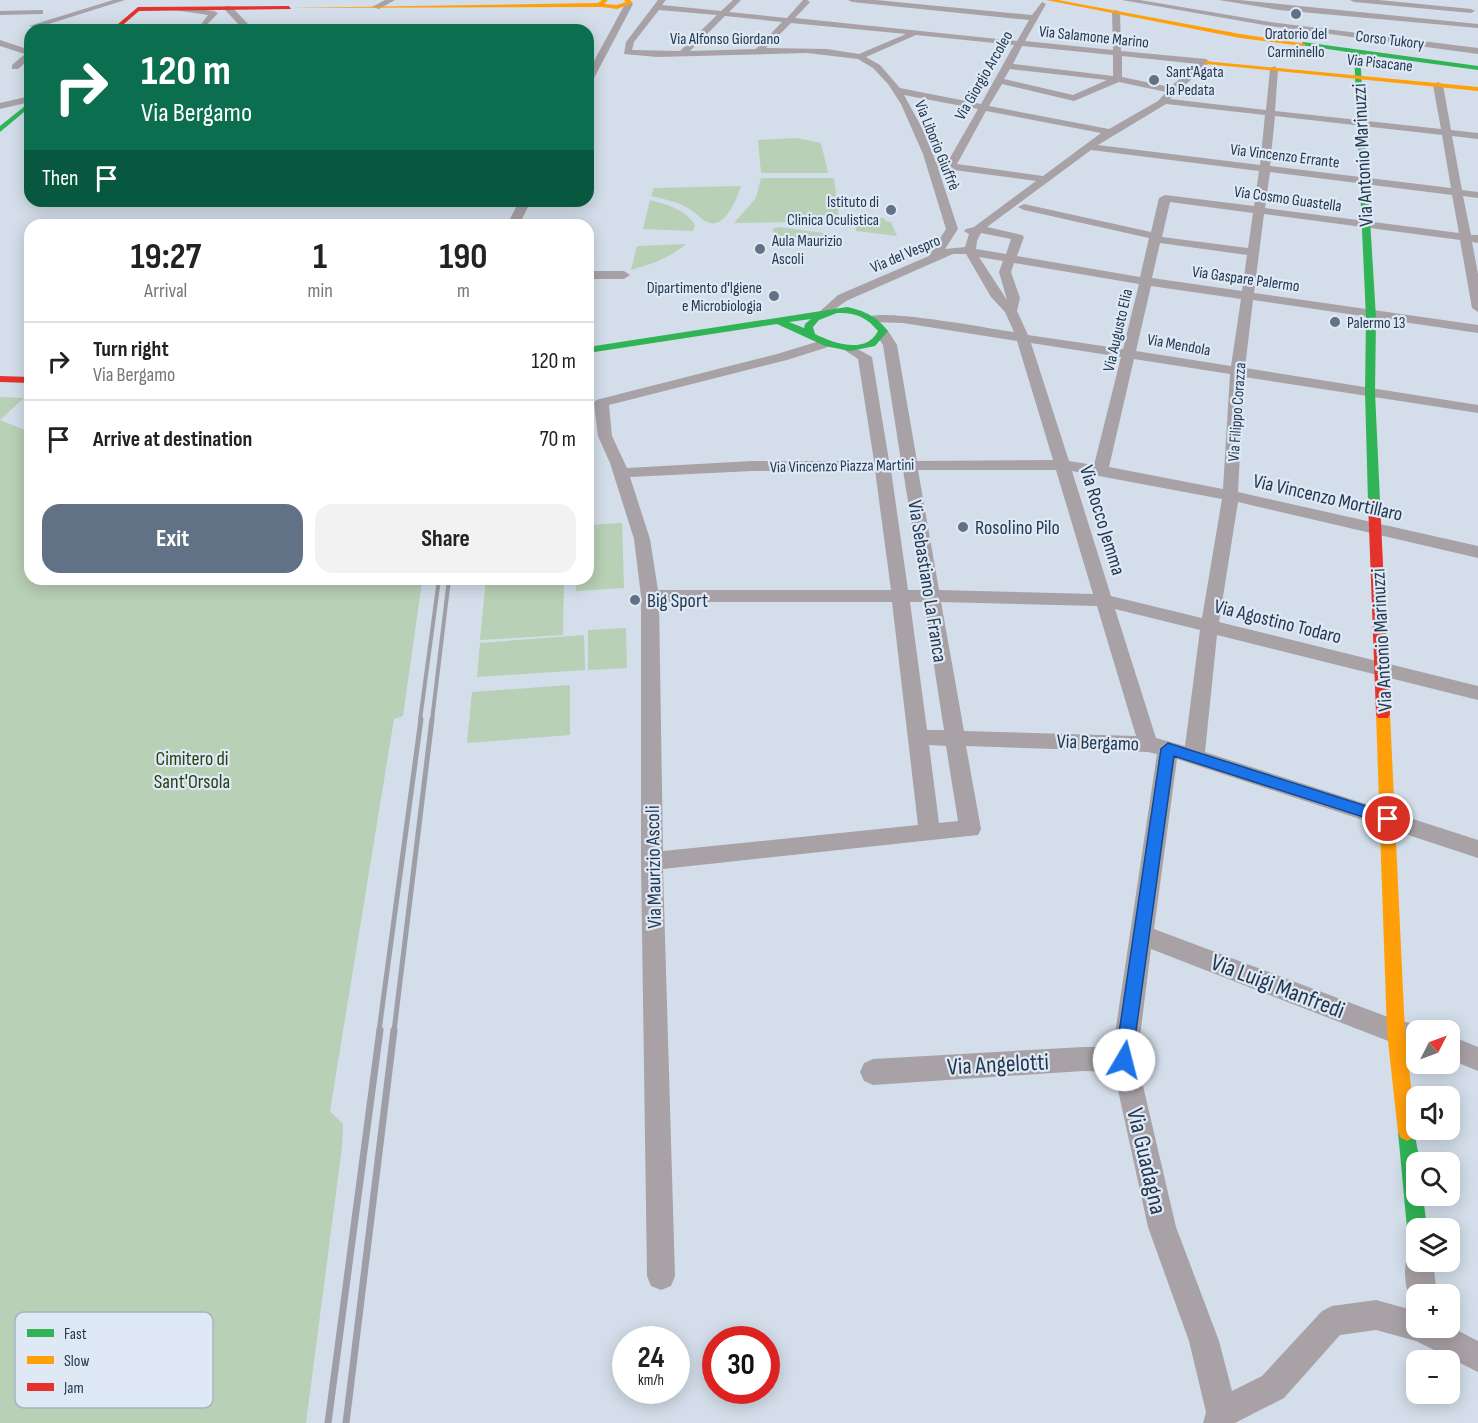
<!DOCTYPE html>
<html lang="en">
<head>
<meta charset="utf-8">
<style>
	:root { --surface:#fff; --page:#f2f2f2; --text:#222; --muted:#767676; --line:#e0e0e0; --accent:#617286 }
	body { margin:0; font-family:"Sofia Sans Condensed",sans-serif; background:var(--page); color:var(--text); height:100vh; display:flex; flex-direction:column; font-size:22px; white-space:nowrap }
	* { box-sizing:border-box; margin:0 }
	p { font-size:20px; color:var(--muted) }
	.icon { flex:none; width:33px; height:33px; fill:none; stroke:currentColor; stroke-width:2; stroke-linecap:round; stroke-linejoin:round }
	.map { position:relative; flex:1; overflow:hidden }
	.panel { position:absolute; left:24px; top:219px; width:570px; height:366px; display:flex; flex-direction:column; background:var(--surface); border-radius:18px; box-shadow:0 3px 15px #0003 }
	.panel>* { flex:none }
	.hud { position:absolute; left:24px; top:24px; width:570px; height:183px; border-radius:18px; box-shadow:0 3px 15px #0003; background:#0b6e4f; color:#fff; overflow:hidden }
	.needle { width:39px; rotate:48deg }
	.controls { position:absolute; left:1406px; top:1020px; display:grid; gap:12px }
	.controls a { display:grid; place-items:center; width:54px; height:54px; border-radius:12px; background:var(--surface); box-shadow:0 3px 15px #0003; font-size:30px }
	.speed { position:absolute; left:612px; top:1326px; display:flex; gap:12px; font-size:30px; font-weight:700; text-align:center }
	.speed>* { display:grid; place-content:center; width:78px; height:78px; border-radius:50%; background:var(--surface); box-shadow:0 3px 15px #0003; line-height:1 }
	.speed small { font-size:15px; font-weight:400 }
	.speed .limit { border:9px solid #d22; background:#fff; color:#111 }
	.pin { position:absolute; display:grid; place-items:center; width:51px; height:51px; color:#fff; margin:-26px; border:3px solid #fff; border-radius:50%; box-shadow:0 2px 6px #0007 }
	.me { position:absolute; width:66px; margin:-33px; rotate:8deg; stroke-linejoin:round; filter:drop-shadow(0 0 4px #0008) }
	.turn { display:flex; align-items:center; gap:21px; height:126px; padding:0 18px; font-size:27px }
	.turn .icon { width:78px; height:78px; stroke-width:2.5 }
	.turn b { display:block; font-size:42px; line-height:51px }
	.then { display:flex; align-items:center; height:57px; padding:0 18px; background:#0003; gap:12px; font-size:22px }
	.eta { display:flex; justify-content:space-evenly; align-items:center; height:102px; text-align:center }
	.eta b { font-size:36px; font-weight:700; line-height:42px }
	.button { display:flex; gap:12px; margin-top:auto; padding:12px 18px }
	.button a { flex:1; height:69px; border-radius:18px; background:var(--accent); color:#fff; font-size:24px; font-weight:700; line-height:69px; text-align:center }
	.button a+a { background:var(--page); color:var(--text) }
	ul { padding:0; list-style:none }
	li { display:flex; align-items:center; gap:18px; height:78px; padding:0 18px; border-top:2px solid var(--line) }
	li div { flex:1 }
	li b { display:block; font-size:22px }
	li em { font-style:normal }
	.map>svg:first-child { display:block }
	.green { fill:#b8d0b5 }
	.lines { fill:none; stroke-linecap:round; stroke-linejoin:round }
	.street { fill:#a8a2a6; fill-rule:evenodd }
	.fast { fill:#30b455; fill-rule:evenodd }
	.slow { fill:#ff9f0a; fill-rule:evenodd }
	.jam { fill:#e5322d; fill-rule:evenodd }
	.rail-far2 { stroke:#9e9fa6; stroke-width:4 }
	.rail-far1 { stroke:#9e9fa6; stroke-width:5 }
	.rail { stroke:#9e9fa6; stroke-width:7 }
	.route { fill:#1a73e8; stroke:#114b97; stroke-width:1.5 }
	.poi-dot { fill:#617286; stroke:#dfe9f5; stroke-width:2 }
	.labels { text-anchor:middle; stroke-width:4.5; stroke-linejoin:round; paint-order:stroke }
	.far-poi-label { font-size:16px; fill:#243850; stroke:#dfe9f5; text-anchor:start }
	.far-street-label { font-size:16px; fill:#243850; stroke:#dfe9f5 }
	.street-label { font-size:20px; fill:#243850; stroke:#dfe9f5 }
	.poi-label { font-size:20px; fill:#243850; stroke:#dfe9f5; text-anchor:start }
	.park-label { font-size:20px; fill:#27420c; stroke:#dfe9f5 }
	.near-street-label { font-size:24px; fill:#243850; stroke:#dfe9f5 }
	.key { fill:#dfe9f5; stroke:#a7b4c4; stroke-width:1.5 }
	.key-label { font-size:16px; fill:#243850 }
</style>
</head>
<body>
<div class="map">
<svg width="1478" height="1423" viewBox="0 0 1478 1423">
	<rect width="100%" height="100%" fill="#d3deea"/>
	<g class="green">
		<polygon points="797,138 821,143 828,173 761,173 758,140"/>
		<polygon points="761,178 834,178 839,217 837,226 806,222 734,223 756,198"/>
		<path d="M 741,186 C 737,198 726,227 710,223 C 703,222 697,213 691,210 C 679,202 664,199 651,196 L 654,188 Z"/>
		<path d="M 650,200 C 668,205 685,209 695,225 L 693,231 L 643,229 Z"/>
		<polygon points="855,218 884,218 885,221 891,222 897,236 856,231"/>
		<polygon points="779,227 830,234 788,249 772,229"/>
		<path d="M 686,244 C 670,258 651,264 631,270 L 637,246 Z"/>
		<polygon points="0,397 24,398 0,420 30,432 30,579 378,579 422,582 403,716 394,719 330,1111 343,1124 342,1147 306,1423 0,1423"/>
		<polygon points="622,523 624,588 576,591 576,579 588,579 588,525"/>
		<polygon points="486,579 564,579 563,635 480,640"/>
		<polygon points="626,628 627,668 588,670 588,630"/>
		<polygon points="584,635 585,670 477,677 480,643"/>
		<polygon points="570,685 570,735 467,743 472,692"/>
	</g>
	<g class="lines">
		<g class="street">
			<polygon points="113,0 125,0 36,28 29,26"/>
			<polygon points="385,0 395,0 379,9 372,7"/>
			<path d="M 658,0 L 666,0 L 662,5 L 721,11 L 733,0 L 741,0 L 729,12 L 787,18 L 803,0 L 807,0 L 810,2 L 795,18 L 1017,41 L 1029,20 L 852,2 L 848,0 L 876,0 L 1032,15 L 1042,2 L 1046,4 L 1025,41 L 1113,50 L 1112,12 L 1116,10 L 1120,12 L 1121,51 L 1206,59 L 1210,62 L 1170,99 L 1266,110 L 1270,69 L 1274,66 L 1278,69 L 1275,111 L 1441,129 L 1433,85 L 1438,82 L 1443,85 L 1451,130 L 1478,133 L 1478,139 L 1452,136 L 1462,190 L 1478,192 L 1478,198 L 1463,196 L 1471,235 L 1478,235 L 1478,243 L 1472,242 L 1478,274 L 1478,312 L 1472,308 L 1460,240 L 1264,214 L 1254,293 L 1478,325 L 1478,333 L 1253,300 L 1245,368 L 1478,405 L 1478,413 L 1244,377 L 1238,492 L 1478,546 L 1478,558 L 1238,502 L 1219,622 L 1478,686 L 1478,700 L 1217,635 L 1205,752 L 1478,840 L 1478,858 L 1177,759 L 1154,929 L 1396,1020 L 1425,1026 L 1427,1030 L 1416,1030 L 1416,1046 L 1396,1044 L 1151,949 L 1137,1060 L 1176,1227 L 1219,1341 L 1232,1391 L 1262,1376 L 1322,1311 L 1332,1306 L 1376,1300 L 1416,1311 L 1416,1328 L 1449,1326 L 1478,1341 L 1478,1372 L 1416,1341 L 1376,1330 L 1340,1335 L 1284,1398 L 1235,1423 L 1203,1423 L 1206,1412 L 1189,1341 L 1148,1227 L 1114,1072 L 1083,1071 L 873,1085 L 864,1081 L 860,1072 L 864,1063 L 873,1059 L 1083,1047 L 1113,1047 L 1157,754 L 1148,752 L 966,746 L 981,829 L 978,835 L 663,869 L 675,1276 L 671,1286 L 661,1290 L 651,1286 L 647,1276 L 641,861 L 641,596 L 634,539 L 610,463 L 598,436 L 594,403 L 596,400 L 777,354 L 823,340 L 828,341 L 830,344 L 828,347 L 787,360 L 609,405 L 612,436 L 627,468 L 752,461 L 874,461 L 858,359 L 843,349 L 850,345 L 872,357 L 889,461 L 901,461 L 883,345 L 876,334 L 883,330 L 888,331 L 897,345 L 917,461 L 1053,460 L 1017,341 L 903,323 L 873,322 L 866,318 C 878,307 991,329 1014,332 L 1005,312 L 991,297 L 966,254 L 953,254 L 846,301 L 823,318 L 817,314 L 838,295 L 929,256 L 946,229 L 923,154 L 901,104 L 888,84 L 873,68 L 858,59 L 807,53 L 657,57 L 624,54 L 626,42 ZM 659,10 L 717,15 L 680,51 L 632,50 L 634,42 ZM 725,16 L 782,22 L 756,49 L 690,51 ZM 791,23 L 906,34 L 859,54 L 827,49 L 766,48 ZM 916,35 L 1014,45 L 981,104 L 900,88 L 880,65 L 866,57 ZM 1022,46 L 1113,55 L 1113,76 L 1013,64 ZM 1122,56 L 1198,64 L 1170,87 L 1122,77 ZM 1010,69 L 1107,80 L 1073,95 L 1004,79 ZM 1119,82 L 1166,92 L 1158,101 L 1109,129 L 989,106 L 1002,84 L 1074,101 ZM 904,95 L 978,109 L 947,163 L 936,162 L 922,128 ZM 1166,104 L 1265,115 L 1260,165 L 1098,145 ZM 986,111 L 1101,133 L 1043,176 L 957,164 ZM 1275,116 L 1442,135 L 1451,188 L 1270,166 ZM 1091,150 L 1259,171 L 1254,206 L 1165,195 L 1159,198 L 1151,232 L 1024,204 L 1018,207 L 1024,210 L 1149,238 L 1140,277 L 1017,256 L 1024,237 L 1022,235 L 987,227 ZM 938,168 L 939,168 L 1036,181 L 974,227 L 966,229 L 964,231 L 969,234 L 965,247 L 945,249 L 958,229 ZM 1270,172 L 1452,195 L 1459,233 L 1265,208 ZM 1170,202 L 1253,213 L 1248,248 L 1162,237 ZM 981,233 L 1011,239 L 1006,254 L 976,249 L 977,241 ZM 1160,243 L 1247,255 L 1242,291 L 1152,278 ZM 979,257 L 1003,261 L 999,272 L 1007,300 ZM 1014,263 L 1139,284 L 1123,349 L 1028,335 L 1017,311 L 1020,298 L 1011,272 ZM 1151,286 L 1241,299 L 1231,366 L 1136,351 ZM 1031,343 L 1121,357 L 1094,465 L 1069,461 ZM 1134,359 L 1230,374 L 1223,489 L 1109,467 ZM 875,470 L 891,590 L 658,590 L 650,539 L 630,477 L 752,471 ZM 891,470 L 903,470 L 922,590 L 908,590 ZM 918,470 L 1056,470 L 1093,594 L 939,590 ZM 1072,471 L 1222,499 L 1202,618 L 1111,596 ZM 659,602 L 892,602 L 918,825 L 663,851 ZM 910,602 L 924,602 L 944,730 L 927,730 ZM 941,602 L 1097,606 L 1136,736 L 964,731 ZM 1115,609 L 1200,630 L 1185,746 L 1156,738 ZM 929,745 L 946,746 L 958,821 L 939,823 Z"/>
			<polygon points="1122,0 1140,0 1270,22 1478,48 1478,54 1270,26"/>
			<polygon points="1219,0 1239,0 1478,24 1478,28 1279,10"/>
			<polygon points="1350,0 1379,0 1471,9 1475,11 1471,13 1354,2"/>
			<polygon points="629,2 633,4 593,80 588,83 588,72 625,4"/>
			<polygon points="225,6 231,6 248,24 248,28 242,28 225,10"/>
			<polygon points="178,7 214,11 218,13 203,29 199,27 208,15 181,11 178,11"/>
			<polygon points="40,10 43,10 43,14 0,15 0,11"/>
			<polygon points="0,40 30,50 30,59 18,69 12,69 12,65 25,54 0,46"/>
			<polygon points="30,96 30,102 0,109 0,103"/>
			<polygon points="519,201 531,201 519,225 507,225"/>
			<polygon points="588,271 624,271 630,275 624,279 588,279"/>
			<polygon points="1449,1035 1478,1047 1478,1071 1449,1059"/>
			<path d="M 1416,1249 L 1416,1262 L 1433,1262 L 1437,1294 L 1416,1294 L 1416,1306 L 1412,1304 C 1405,1288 1402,1268 1409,1252 Z"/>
		</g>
		<g class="fast">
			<polygon points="1303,42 1478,66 1478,70 1360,54 1376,318 1375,392 1380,501 1374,504 1368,501 1365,392 1366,318 1354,53 1301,45"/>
			<polygon points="30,102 30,107 0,132 0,126"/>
			<path d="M 847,307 C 865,311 876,316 888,331 L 875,346 L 850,351 L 825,346 L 777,324 L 588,353 L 588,347 ZM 837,313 C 854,312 867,317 878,331 C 866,355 833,343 815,334 L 813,327 L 819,320 ZM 811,319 L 805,324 L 804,328 L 789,322 Z"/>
			<polygon points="1407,1123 1413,1126 1420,1162 1416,1162 1416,1196 1423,1196 1427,1228 1416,1228 1416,1237 1410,1235 1407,1228 1398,1132 1401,1126"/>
		</g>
		<g class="slow">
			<polygon points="602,0 608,0 604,4 617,5 626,2 624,0 630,0 633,3 617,9 602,7 286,8 598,3"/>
			<polygon points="1046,0 1058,0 1240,34 1306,44 1303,46 1240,38"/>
			<polygon points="1204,61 1478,87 1478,91 1206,64"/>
			<polygon points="1383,709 1388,710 1390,714 1405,1032 1416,1132 1413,1138 1407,1141 1401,1138 1398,1132 1387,1032 1376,714 1378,710"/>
		</g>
		<g class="jam">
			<polygon points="289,6 291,9 139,11 117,30 111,30 138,7"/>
			<polygon points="0,376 30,377 30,383 0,382"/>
			<polygon points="1374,498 1380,501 1390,714 1388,718 1378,718 1376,714 1368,501"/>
		</g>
		<g class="rail-far2">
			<polyline points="420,720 439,579"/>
			<polyline points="432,720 449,579"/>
		</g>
		<g class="rail-far1">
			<polyline points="379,1031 421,719"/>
			<polyline points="394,1031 432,719"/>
		</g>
		<g class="rail">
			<polyline points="328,1423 380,1030"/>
			<polyline points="346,1423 394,1030"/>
		</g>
	</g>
	<polygon class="route" points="1168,743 1388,813 1393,815 1396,819 1393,823 1388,825 1174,756 1132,1060 1130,1066 1124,1069 1117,1066 1115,1060 1161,749"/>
	<g class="poi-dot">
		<circle cx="1296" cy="14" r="6"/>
		<circle cx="1154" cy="80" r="6"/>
		<circle cx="891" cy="210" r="6"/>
		<circle cx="760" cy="249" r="6"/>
		<circle cx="774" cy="296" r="6"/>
		<circle cx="1335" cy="322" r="6"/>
		<circle cx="963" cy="527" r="6"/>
		<circle cx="635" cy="600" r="6"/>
	</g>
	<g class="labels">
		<g class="far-poi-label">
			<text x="1296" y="39" text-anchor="middle">Oratorio del<tspan x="1296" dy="18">Carminello</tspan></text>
			<text x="1166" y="77">Sant'Agata<tspan x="1166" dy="18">la Pedata</tspan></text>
			<text x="879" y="207" text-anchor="end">Istituto di<tspan x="879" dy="18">Clinica Oculistica</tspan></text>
			<text x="772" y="246">Aula Maurizio<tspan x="772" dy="18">Ascoli</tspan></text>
			<text x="762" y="293" text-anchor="end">Dipartimento d'Igiene<tspan x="762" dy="18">e Microbiologia</tspan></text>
			<text x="1347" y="328">Palermo 13</text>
		</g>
		<g class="far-street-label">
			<text transform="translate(1094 36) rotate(6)" y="6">Via Salamone Marino</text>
			<text x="725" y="44">Via Alfonso Giordano</text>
			<text transform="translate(1390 39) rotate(7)" y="6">Corso Tukory</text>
			<text transform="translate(1380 62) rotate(6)" y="6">Via Pisacane</text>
			<text transform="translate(983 75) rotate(-60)" y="6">Via Giorgio Arcoleo</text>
			<text transform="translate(938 145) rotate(68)" y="6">Via Liborio Giuffrè</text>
			<text transform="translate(1285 155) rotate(7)" y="6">Via Vincenzo Errante</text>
			<text transform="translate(1288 198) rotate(8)" y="6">Via Cosmo Guastella</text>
			<text transform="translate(905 253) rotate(-23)" y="6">Via del Vespro</text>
			<text transform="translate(1246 278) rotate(8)" y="6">Via Gaspare Palermo</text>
			<text transform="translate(1117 330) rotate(-77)" y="6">Via Augusto Elia</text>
			<text transform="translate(1179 344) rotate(10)" y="6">Via Mendola</text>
			<text transform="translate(1236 412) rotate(-86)" y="6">Via Filippo Corazza</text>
			<text transform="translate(842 465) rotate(-1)" y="6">Via Vincenzo Piazza Martini</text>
		</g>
		<g class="street-label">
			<text transform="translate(1362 155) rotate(-93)" y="7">Via Antonio Marinuzzi</text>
			<text transform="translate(1328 497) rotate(13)" y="7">Via Vincenzo Mortillaro</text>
			<text transform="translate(1103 520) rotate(73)" y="7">Via Rocco Jemma</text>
			<text transform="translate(928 581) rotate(81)" y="7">Via Sebastiano La Franca</text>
			<text transform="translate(1278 621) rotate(14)" y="7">Via Agostino Todaro</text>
			<text transform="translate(1381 640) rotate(-93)" y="7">Via Antonio Marinuzzi</text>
			<text transform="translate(1098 742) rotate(2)" y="7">Via Bergamo</text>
			<text transform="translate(653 867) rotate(-91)" y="7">Via Maurizio Ascoli</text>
		</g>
		<g class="poi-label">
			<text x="975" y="534">Rosolino Pilo</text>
			<text x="647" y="607">Big Sport</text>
		</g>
		<g class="park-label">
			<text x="192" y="765">Cimitero di<tspan x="192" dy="23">Sant'Orsola</tspan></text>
		</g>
		<g class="near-street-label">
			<text transform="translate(1278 986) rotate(21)" y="8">Via Luigi Manfredi</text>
			<text transform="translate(998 1064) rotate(-3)" y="8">Via Angelotti</text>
			<text transform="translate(1147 1161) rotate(77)" y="8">Via Guadagna</text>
		</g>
	</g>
	<rect x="15" y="1312" width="198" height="96" rx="9" class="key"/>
	<rect x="27" y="1329" width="27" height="8" fill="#30b455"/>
	<rect x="27" y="1356" width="27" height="8" fill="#ff9f0a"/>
	<rect x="27" y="1383" width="27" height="8" fill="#e5322d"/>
	<g class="key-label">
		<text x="64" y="1339">Fast</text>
		<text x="64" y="1366">Slow</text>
		<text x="64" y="1393">Jam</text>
	</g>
</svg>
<div class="controls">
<a><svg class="needle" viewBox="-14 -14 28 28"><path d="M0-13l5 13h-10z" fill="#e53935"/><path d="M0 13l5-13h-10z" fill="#767676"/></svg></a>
<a><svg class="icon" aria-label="sound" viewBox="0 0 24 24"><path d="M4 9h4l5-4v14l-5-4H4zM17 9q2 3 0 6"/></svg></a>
<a><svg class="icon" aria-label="search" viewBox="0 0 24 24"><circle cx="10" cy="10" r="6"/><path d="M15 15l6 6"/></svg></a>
<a><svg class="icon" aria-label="layers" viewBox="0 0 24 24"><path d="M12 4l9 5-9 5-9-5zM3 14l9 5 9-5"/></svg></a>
<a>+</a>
<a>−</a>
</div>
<div class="speed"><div>24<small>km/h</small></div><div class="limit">30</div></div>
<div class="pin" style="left:1388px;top:819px;background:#d93025"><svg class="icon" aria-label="arrive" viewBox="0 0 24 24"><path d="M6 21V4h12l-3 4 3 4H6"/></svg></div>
<svg class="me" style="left:1124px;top:1060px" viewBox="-20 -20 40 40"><circle r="19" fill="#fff"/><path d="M0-13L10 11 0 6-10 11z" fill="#1a73e8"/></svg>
<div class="hud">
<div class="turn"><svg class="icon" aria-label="right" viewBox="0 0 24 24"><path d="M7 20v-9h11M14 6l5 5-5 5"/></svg><div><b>120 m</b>Via Bergamo</div></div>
<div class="then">Then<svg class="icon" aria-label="arrive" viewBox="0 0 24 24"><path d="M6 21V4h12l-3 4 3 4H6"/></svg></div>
</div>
<section class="panel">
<div class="eta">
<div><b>19:27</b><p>Arrival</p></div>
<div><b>1</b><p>min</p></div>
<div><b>190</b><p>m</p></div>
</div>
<ul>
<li><svg class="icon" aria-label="right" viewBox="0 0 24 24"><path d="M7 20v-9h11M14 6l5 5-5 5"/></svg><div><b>Turn right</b><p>Via Bergamo</p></div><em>120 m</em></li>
<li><svg class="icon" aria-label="arrive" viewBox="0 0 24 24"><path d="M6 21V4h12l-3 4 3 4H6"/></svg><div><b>Arrive at destination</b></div><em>70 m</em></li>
</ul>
<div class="button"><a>Exit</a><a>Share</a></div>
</section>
</div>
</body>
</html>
